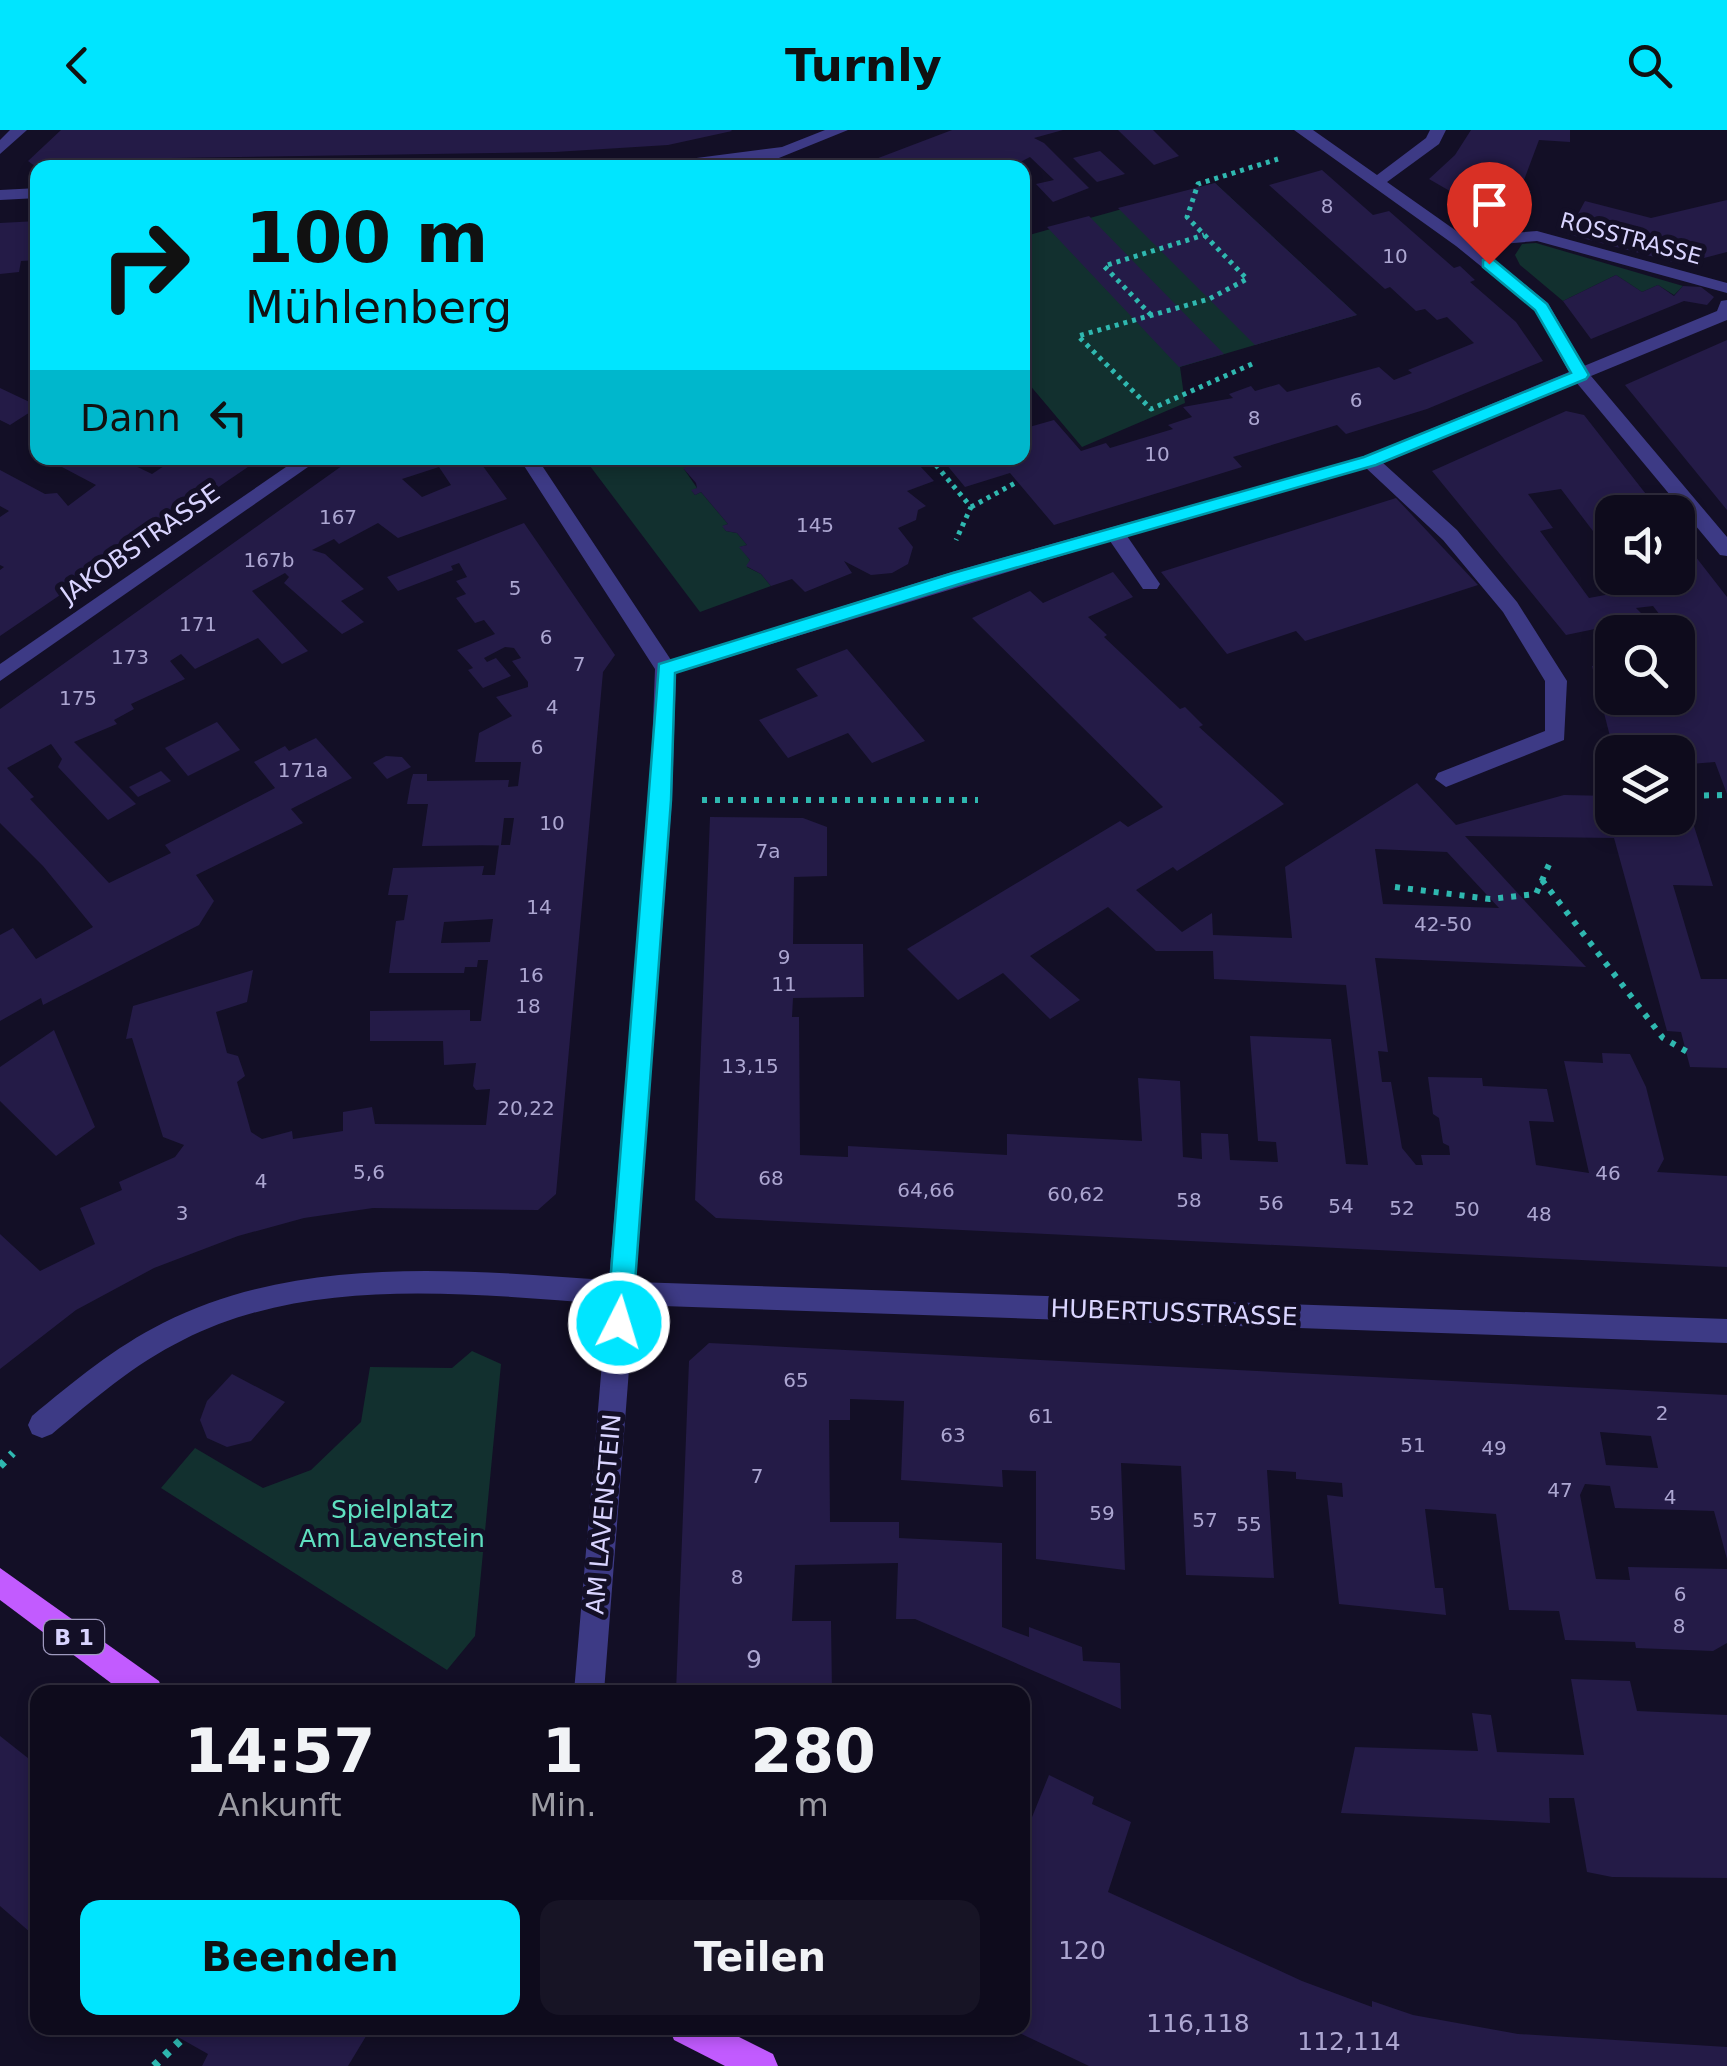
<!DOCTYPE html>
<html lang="de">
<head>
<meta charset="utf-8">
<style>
	:root { --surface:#0e0b1c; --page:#171425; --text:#f1f3f6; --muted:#9b9ba3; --line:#2e2b3b; --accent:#00e5ff }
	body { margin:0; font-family:"DejaVu Sans",sans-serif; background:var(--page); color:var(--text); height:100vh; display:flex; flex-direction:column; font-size:38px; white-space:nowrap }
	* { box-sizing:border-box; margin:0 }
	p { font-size:32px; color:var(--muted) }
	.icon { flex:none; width:55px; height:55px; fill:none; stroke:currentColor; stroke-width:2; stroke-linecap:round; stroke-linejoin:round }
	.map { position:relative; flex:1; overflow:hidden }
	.sheet { position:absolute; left:30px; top:1555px; width:1000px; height:350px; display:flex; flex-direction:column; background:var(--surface); border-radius:20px; box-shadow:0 5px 15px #0003,0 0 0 2px var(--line) }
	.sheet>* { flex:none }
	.top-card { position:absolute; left:30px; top:30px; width:1000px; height:305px; border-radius:20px; box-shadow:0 5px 15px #0003,0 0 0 2px var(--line); background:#00e5ff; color:#111; overflow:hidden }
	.buttons { position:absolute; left:1595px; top:365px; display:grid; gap:20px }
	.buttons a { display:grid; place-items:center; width:100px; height:100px; border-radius:20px; background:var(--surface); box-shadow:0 5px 15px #0003,0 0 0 2px var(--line); font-size:50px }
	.pin { position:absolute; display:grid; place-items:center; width:85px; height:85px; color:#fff; margin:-102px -42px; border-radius:50% 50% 50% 0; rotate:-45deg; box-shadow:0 0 10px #0007 }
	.pin .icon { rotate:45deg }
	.me { position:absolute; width:110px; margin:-55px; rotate:5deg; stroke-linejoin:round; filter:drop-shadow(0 0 8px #0008) }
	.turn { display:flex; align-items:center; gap:35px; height:210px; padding:0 50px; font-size:45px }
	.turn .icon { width:130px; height:130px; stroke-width:2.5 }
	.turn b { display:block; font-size:70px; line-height:85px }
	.then { display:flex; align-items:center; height:95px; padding:0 50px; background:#0003; gap:20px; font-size:38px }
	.eta { display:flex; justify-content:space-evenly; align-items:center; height:170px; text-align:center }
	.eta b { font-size:60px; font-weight:700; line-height:70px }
	.button { display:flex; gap:20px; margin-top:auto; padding:20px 50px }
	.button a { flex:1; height:115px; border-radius:20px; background:var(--accent); color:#111; font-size:40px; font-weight:700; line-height:115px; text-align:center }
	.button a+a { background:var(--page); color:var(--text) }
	header { display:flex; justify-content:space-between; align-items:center; height:130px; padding:0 50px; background:var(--accent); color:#111; font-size:45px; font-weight:700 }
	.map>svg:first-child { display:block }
	.green { fill:#12302f }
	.building { fill:#241b47; fill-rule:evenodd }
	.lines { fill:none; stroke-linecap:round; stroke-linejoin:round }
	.path-far2 { stroke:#2fb8b0; stroke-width:5; stroke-dasharray:4 5; stroke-linecap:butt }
	.path-far1 { stroke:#2fb8b0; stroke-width:6; stroke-dasharray:5 8; stroke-linecap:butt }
	.path { stroke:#2fb8b0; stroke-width:8; stroke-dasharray:6 9; stroke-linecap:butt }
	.minor { fill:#3d3a85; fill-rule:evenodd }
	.major { fill:#c25bff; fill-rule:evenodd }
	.route { fill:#00e5ff; stroke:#0095a6; stroke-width:2.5 }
	.labels { text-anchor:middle; stroke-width:10; stroke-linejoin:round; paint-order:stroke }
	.number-label { font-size:20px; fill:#aca6d1 }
	.far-street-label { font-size:22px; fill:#d9d4ff; stroke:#130f26 }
	.shield { fill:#130f26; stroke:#9e99be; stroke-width:2.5 }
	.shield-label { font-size:22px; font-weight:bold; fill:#d9d4ff }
	.street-label { font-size:25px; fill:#d9d4ff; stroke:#130f26 }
	.park-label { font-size:25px; fill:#5fe0c0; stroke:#130f26 }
	.near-number-label { font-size:25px; fill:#aca6d1 }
</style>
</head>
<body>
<header><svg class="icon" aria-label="back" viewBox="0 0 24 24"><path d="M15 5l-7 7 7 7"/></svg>Turnly<svg class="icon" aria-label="search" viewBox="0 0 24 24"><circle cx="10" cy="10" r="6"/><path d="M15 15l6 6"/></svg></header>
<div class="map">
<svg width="1727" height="1936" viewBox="0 0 1727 1936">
	<rect width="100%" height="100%" fill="#130f26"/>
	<g class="green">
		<polygon points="1215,53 1357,185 1180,237 1185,273 1082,317 1023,247 1022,107"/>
		<polygon points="1536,113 1683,156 1674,165 1658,155 1642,162 1616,145 1563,171 1520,135 1515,125 1522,114"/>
		<polygon points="584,328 697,328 701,332 684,339 697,358 692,361 695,365 701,362 728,394 723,396 726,401 737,403 747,415 740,417 750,430 747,437 761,444 771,456 700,482"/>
		<polygon points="472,1221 501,1234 475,1506 447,1540 161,1358 195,1318 263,1358 311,1340 361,1292 370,1237 452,1238"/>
	</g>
	<g class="building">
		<polygon points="61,0 731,0 732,1 668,15 555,22 172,28 36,37 28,31"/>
		<polygon points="952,0 1063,0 1034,8 1044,13 1089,58 1053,72 1036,54 1054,50 1030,27 1009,38 852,38"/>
		<polygon points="1118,0 1153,0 1179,26 1154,35"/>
		<polygon points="1471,0 1570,0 1570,12 1539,10 1521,58 1531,61 1510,89 1486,82 1429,49 1455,25"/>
		<polygon points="1100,21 1125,44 1097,52 1073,28"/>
		<polygon points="1322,40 1373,85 1389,81 1454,138 1460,136 1475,150 1470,152 1516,192 1543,231 1427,279 1346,304 1337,295 1233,327 1242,337 1054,395 1010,343 965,357 941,328 1022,328 1022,299 1054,290 1081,321 1106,313 1110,318 1173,299 1168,295 1192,287 1183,277 1233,268 1229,264 1251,256 1255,261 1279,254 1287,262 1379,237 1394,250 1412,243 1408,240 1474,213 1447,187 1437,190 1425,179 1416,181 1390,157 1385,159 1269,55"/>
		<polygon points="1215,53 1357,185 1255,215 1118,78"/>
		<polygon points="1727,70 1727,122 1681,134 1567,104 1585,71 1651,88"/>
		<polygon points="1089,86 1130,128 1224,224 1179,237 1047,97"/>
		<polygon points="38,91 38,130 21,131 19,142 0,144 0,93"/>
		<polygon points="1616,145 1642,162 1658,155 1674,166 1683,156 1701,157 1714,167 1707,175 1684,171 1591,209 1563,171"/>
		<polygon points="1727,210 1727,380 1625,255"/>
		<polygon points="0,258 38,276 38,277 10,295 0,290"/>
		<polygon points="1566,281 1584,285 1660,382 1612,382 1612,426 1561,359 1528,364 1553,398 1540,401 1589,468 1637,459 1628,448 1678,448 1678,404 1727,467 1727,664 1715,632 1678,635 1678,622 1614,622 1592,536 1612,533 1612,568 1678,568 1678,525 1689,524 1678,509 1678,502 1673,502 1653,476 1636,478 1641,483 1638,490 1566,505 1432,341"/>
		<polygon points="45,328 119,328 152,344 176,328 261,328 0,506 0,440 4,437 0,435 0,387 9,381 0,376 0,340 45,364 57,363 68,376 96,355"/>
		<path d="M 353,328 L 477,328 L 507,369 L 398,408 L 378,393 L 339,414 L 334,409 L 312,420 L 325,424 L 364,459 L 341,471 L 364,492 L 342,504 L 284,453 L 289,447 L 285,443 L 252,461 L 308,521 L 282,534 L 258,508 L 195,539 L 181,524 L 170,531 L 185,549 L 131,574 L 134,579 L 114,590 L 117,594 L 74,612 L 136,674 L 108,690 L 58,637 L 62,629 L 51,614 L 7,638 L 34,667 L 30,669 L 109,753 L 171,723 L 165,715 L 275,658 L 254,632 L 285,616 L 289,621 L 316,608 L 352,648 L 291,679 L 303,693 L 196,745 L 214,771 L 199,795 L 43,875 L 41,868 L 0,891 L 0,805 L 13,798 L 36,829 L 93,797 L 43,736 L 0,693 L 0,579 ZM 439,337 L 451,355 L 422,367 L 402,349 Z"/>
		<polygon points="697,328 928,328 919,331 920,336 934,351 907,361 926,376 918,380 916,390 898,398 913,417 908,434 892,443 871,445 844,431 852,443 805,462 792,449 771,456 761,444 746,436 750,430 739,417 747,415 737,403 726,401 722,396 728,394 701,362 695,365 691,360 697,358 696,353 683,338 701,332"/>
		<polygon points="1396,368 1478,455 1305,511 1296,501 1227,524 1161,442"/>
		<path d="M 524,393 L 615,525 L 603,542 L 556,1064 L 538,1080 L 373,1078 L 304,1088 L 238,1106 L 154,1138 L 76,1180 L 0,1239 L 0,1104 L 40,1141 L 95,1114 L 80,1078 L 122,1060 L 119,1052 L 175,1027 L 184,1015 L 163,1007 L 132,908 L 126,909 L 133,876 L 253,840 L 247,872 L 216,882 L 227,923 L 238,926 L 245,946 L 237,952 L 251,1002 L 262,1009 L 292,1001 L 293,1009 L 343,1001 L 343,982 L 372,977 L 375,994 L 486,995 L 490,959 L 476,960 L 473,956 L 476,933 L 444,935 L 443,911 L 370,911 L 370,881 L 470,880 L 470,891 L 481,891 L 488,830 L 478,830 L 477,837 L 465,837 L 464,843 L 389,843 L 396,791 L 404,790 L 408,765 L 388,765 L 393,738 L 484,736 L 482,745 L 495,745 L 499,715 L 510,715 L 514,688 L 504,688 L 501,715 L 422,716 L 428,674 L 407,674 L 411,651 L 413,644 L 427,644 L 427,651 L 509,650 L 508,657 L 518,656 L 521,632 L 475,632 L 479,603 L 512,586 L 496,567 L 528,557 L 528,552 L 512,531 L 521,528 L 514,518 L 505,517 L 484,528 L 487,532 L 496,528 L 511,546 L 483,558 L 468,540 L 473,538 L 457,520 L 495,504 L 484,490 L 475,493 L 456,468 L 466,464 L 456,451 L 467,447 L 459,433 L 451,436 L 453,440 L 398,461 L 387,447 ZM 493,789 L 490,812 L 441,813 L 444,792 Z"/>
		<path d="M 1113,442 L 1133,467 L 1088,487 L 1107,505 L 1104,507 L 1180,579 L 1185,577 L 1203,595 L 1199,597 L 1284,674 L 1177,741 L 1173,737 L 1136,760 L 1182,802 L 1212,783 L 1213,805 L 1292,808 L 1285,737 L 1417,653 L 1456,695 L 1564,665 L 1612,666 L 1612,688 L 1678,688 L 1678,668 L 1685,668 L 1713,756 L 1673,755 L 1701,849 L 1727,849 L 1727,938 L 1690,937 L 1681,902 L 1667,901 L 1614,708 L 1465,706 L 1586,837 L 1375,828 L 1388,922 L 1378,921 L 1382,952 L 1391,952 L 1402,1018 L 1416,1035 L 1423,1035 L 1421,1025 L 1450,1025 L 1449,1016 L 1443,1013 L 1439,988 L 1433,984 L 1428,947 L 1482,948 L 1483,956 L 1547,959 L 1554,992 L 1529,991 L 1536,1035 L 1589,1043 L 1564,931 L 1603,933 L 1602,923 L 1630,924 L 1646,957 L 1664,1029 L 1657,1042 L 1727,1046 L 1727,1137 L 716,1088 L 695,1070 L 710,687 L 803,688 L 827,697 L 827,746 L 794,747 L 793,814 L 863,814 L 864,867 L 793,868 L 792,887 L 799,887 L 800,1025 L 848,1027 L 848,1016 L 1007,1025 L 1007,1004 L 1142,1011 L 1138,948 L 1180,951 L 1183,1027 L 1202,1029 L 1201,1003 L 1228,1004 L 1230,1030 L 1278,1032 L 1276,1012 L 1258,1011 L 1250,906 L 1331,909 L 1346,1034 L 1368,1035 L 1346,855 L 1214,849 L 1213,821 L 1156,821 L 1108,777 L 1030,826 L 1080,870 L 1050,889 L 1003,843 L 958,870 L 907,819 L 1120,691 L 1128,697 L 1163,677 L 972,488 L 1030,461 L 1043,473 ZM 1375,719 L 1447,722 L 1499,778 L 1383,774 Z"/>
		<polygon points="847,519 925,611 872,633 848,603 788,628 759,590 818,566 796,539"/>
		<polygon points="217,592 240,620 188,646 165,618"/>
		<polygon points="386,626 402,627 411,637 387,649 373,633"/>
		<polygon points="161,641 171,651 138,667 129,657"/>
		<polygon points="54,900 95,997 56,1026 0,971 0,937"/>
		<path d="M 709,1213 L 1727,1265 L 1727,1429 L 1714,1381 L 1615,1378 L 1610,1356 L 1585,1354 L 1580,1365 L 1596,1449 L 1630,1450 L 1628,1437 L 1727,1439 L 1727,1513 L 1713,1521 L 1636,1518 L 1635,1512 L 1565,1510 L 1559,1481 L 1509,1480 L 1496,1384 L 1425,1379 L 1435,1458 L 1443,1458 L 1446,1485 L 1339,1474 L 1327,1365 L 1343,1367 L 1342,1353 L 1296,1349 L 1296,1342 L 1267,1340 L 1274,1448 L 1186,1445 L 1181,1336 L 1121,1333 L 1125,1440 L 1036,1429 L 1036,1341 L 1002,1340 L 1003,1357 L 901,1350 L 904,1271 L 850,1269 L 850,1290 L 829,1290 L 830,1392 L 899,1392 L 899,1408 L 1002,1413 L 1002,1497 L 1029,1507 L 1029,1497 L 1082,1517 L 1083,1531 L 1120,1533 L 1121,1579 L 915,1489 L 896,1489 L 898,1433 L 795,1435 L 792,1491 L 831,1491 L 832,1562 L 676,1562 L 689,1231 ZM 1600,1302 L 1651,1306 L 1658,1338 L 1606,1335 Z"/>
		<polygon points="232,1244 285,1272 251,1311 227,1317 207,1308 200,1290 207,1271"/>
		<polygon points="1571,1549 1630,1551 1637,1581 1727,1585 1727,1748 1612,1747 1587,1742 1574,1668 1549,1668 1550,1693 1341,1683 1355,1617 1478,1621 1472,1583 1491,1585 1497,1622 1584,1625"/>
		<polygon points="0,1606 38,1636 38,1809 0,1776"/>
		<polygon points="1049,1645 1094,1667 1092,1674 1131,1692 1108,1762 1302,1851 1372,1877 1372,1871 1413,1885 1518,1904 1727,1917 1727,1936 1089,1936 1009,1898 1022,1898 1022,1712"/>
		<polygon points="162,1898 371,1898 348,1936 202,1936 208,1924"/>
	</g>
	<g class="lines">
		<g class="path-far2">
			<polyline points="1151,185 1104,136 1204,105"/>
			<polyline points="1252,234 1151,279 1078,206 1209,169 1247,149 1187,87 1198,54 1278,29"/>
			<polyline points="930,328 971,377 956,410"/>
			<polyline points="971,377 1017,352"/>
		</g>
		<g class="path-far1">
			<polyline points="1678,666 1727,665"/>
			<polyline points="702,670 978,670"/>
			<polyline points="1542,750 1663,908 1691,924"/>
			<polyline points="1395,757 1490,769 1536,764 1551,730"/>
		</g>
		<g class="path">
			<polyline points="0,1336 13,1323"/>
			<polyline points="154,1936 182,1909"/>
		</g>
		<g class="minor">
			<polygon points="10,0 27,0 0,24 0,10"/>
			<polygon points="825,0 848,0 769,32 762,28 697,38 650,38 658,33 782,17"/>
			<path d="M 1294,0 L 1313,0 L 1377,45 L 1426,8 L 1430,0 L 1446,0 L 1439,14 L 1387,52 L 1465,107 L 1537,101 L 1727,153 L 1727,163 L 1537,111 L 1477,116 L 1548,173 L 1584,236 L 1717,181 L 1721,171 L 1727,170 L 1727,190 L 1591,246 L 1727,407 L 1727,426 L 1720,425 L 1576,252 L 1383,333 L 1457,400 L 1517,472 L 1567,551 L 1564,610 L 1446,657 L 1435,649 L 1438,643 L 1545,601 L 1545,551 L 1503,482 L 1443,410 L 1366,338 L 1127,406 L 1160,454 L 1157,459 L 1143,459 L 1110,411 L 676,543 L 672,669 L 635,1152 L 1727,1189 L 1727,1213 L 634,1175 L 604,1562 L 574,1562 L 607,1174 C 469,1164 310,1145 183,1210 C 134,1234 93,1270 52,1304 L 42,1308 L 32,1304 L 28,1295 L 32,1286 C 73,1252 115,1217 163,1193 C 300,1124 461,1140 609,1150 L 650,669 L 655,539 L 519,328 L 537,328 L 671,530 L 952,442 L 1363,327 L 1569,242 L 1535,180 L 1456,116 Z"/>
			<polygon points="38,58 38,68 0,70 0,60"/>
			<polygon points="299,328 321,328 0,551 0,534"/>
		</g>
		<g class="major">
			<polygon points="0,1438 159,1551 163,1562 123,1562 0,1470"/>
			<polygon points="669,1898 721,1898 773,1924 778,1936 725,1936 674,1910"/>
		</g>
	</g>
	<polygon class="route" points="1483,130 1494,130 1547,174 1589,245 1586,249 1376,335 966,452 675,543 671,670 632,1193 628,1200 619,1204 611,1200 607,1193 659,534 953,443 1364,327 1571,243 1535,180 1483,137"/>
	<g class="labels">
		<g class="number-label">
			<text x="1327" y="83">8</text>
			<text x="1395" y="133">10</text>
			<text x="1356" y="277">6</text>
			<text x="1254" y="295">8</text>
			<text x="1157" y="331">10</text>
			<text x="338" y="394">167</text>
			<text x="815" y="402">145</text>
			<text x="269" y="437">167b</text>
			<text x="515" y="465">5</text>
			<text x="198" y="501">171</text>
			<text x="546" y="514">6</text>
			<text x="130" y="534">173</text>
			<text x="579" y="541">7</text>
			<text x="78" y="575">175</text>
			<text x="552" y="584">4</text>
			<text x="537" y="624">6</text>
			<text x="303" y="647">171a</text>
			<text x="552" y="700">10</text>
			<text x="768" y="728">7a</text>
			<text x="539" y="784">14</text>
			<text x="1443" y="801">42-50</text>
			<text x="784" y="834">9</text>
			<text x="531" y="852">16</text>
			<text x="784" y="861">11</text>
			<text x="528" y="883">18</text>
			<text x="750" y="943">13,15</text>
			<text x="526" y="985">20,22</text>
			<text x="369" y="1049">5,6</text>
			<text x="1608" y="1050">46</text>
			<text x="771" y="1055">68</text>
			<text x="261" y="1058">4</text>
			<text x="926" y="1067">64,66</text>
			<text x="1076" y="1071">60,62</text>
			<text x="1189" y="1077">58</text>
			<text x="1271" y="1080">56</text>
			<text x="1341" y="1083">54</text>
			<text x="1402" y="1085">52</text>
			<text x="1467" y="1086">50</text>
			<text x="182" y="1090">3</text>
			<text x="1539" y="1091">48</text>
			<text x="796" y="1257">65</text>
			<text x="1662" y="1290">2</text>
			<text x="1041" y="1293">61</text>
			<text x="953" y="1312">63</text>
			<text x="1413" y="1322">51</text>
			<text x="1494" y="1325">49</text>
			<text x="757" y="1353">7</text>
			<text x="1560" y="1367">47</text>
			<text x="1670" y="1374">4</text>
			<text x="1102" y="1390">59</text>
			<text x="1205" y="1397">57</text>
			<text x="1249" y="1401">55</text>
			<text x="737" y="1454">8</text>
			<text x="1680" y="1471">6</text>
			<text x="1679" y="1503">8</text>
		</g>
		<g class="far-street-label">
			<text transform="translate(1631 108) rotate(15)" y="8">ROSSTRASSE</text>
		</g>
		<rect class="shield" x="44" y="1490" width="60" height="34" rx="8"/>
		<g class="shield-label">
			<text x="74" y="1515">B 1</text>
		</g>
		<g class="street-label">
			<text transform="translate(140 413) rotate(-35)" y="9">JAKOBSTRASSE</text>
			<text transform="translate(1174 1182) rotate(2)" y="9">HUBERTUSSTRASSE</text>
			<text transform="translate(603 1384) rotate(-85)" y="9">AM LAVENSTEIN</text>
		</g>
		<g class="park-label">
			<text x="392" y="1388">Spielplatz<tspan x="392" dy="29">Am Lavenstein</tspan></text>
		</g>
		<g class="near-number-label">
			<text x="754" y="1538">9</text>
			<text x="1082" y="1829">120</text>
			<text x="1198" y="1902">116,118</text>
			<text x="1349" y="1920">112,114</text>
		</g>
	</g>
</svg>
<div class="buttons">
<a><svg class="icon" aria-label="sound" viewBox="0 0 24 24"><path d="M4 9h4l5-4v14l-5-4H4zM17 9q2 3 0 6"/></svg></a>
<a><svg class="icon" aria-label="search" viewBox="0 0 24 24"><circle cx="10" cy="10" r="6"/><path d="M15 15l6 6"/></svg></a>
<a><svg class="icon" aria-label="layers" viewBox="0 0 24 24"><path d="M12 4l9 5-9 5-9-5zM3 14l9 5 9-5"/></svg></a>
</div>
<div class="pin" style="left:1489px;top:134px;background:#d93025"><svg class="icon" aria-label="arrive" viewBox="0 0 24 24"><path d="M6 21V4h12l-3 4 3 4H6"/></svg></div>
<svg class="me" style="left:619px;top:1193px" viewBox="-20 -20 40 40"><circle r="17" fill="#00e5ff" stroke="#fff" stroke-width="3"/><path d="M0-11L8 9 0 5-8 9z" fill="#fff"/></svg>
<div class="top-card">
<div class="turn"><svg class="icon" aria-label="right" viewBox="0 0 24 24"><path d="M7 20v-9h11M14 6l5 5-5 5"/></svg><div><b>100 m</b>Mühlenberg</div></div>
<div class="then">Dann<svg class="icon" aria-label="left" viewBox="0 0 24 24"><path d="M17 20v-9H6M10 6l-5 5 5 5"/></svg></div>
</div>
<section class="sheet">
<div class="eta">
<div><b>14:57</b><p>Ankunft</p></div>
<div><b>1</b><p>Min.</p></div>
<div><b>280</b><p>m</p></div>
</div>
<div class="button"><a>Beenden</a><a>Teilen</a></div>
</section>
</div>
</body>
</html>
